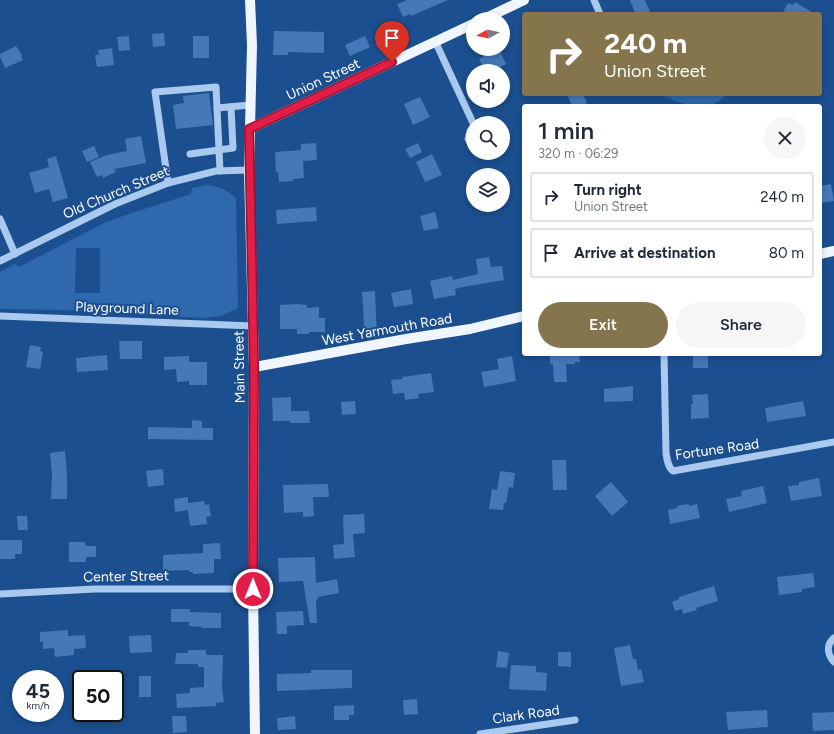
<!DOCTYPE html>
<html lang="en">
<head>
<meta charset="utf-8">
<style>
	:root { --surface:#fff; --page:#f6f6f7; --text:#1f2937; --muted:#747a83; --line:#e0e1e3; --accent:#84754c }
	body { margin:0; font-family:Figtree,sans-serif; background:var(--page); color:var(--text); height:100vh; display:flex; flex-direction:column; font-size:15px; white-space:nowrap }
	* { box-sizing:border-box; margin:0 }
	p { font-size:13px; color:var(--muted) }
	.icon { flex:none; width:22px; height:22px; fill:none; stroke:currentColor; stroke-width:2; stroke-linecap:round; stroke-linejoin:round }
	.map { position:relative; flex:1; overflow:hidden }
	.drawer { position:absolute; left:522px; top:104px; width:300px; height:252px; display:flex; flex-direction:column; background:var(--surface); border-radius:4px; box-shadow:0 2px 6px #0003 }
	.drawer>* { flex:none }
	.guide { position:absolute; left:522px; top:12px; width:300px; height:84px; border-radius:4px; box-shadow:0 2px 6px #0003; background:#84754c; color:#fff; overflow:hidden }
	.needle { width:26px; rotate:262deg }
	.controls { position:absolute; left:466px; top:12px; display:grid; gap:8px }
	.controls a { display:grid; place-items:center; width:44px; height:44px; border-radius:50%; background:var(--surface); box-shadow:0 2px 6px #0003; font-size:20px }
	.speed { position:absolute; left:12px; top:670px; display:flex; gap:8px; font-size:20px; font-weight:700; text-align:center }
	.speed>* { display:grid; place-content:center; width:52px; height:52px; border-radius:50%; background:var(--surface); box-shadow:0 2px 6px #0003; line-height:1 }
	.speed small { font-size:10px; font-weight:400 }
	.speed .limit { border:2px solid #111; border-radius:6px; background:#fff; color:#111 }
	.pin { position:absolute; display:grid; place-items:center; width:34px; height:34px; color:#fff; margin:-41px -17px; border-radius:50% 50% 50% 0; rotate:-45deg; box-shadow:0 0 4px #0007 }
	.pin .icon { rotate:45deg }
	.me { position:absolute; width:44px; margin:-22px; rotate:0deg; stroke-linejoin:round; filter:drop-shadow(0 0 3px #0008) }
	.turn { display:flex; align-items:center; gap:14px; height:84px; padding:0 16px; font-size:18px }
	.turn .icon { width:52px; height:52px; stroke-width:2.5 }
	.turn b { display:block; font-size:28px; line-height:34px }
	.round { display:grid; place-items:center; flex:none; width:42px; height:42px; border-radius:21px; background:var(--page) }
	.overview { display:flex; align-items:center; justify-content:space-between; height:68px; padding:0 16px }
	h1 { font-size:24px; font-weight:600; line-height:30px }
	.cta { display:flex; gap:8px; margin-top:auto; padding:8px 16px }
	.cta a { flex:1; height:46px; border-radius:24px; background:var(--accent); color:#fff; font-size:16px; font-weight:600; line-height:46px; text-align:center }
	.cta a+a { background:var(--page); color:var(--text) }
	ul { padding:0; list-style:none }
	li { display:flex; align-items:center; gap:12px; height:50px; margin:0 8px 6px; padding:0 8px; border:2px solid var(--line); border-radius:4px }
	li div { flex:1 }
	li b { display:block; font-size:15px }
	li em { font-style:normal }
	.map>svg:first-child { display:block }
	.green { fill:#2e69ad; fill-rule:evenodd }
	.building { fill:#4478b7 }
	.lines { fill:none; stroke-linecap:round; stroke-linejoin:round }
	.minor { stroke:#a9c9ee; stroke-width:7 }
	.major { stroke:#f0f6ff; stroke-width:10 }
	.route-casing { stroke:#92132f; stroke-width:10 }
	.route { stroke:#e11d48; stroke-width:7 }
	.labels { text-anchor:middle; stroke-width:4; stroke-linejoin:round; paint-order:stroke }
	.street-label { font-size:14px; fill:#fff; stroke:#1b4f8f }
</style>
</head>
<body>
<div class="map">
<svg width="834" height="734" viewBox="0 0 834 734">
	<rect width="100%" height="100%" fill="#1b4f8f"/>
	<g class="green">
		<path d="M 663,94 L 728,94 C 724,97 720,101 715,103 C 699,112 679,102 664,96 Z"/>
		<path d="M 206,185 C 219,187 226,189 236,198 L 238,308 L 221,316 L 204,318 L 67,310 L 0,309 L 0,272 L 15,264 L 19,267 L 104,223 L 129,214 L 191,194 L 192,188 ZM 76,248 L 100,248 L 100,293 L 75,293 Z"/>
	</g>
	<g class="building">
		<polygon points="407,0 448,0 411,16 410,14 403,17 397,4"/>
		<polygon points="630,0 645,0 651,14 634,14 634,10"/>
		<polygon points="795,2 815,14 782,14 788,3 793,5"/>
		<polygon points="274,31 324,32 324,53 288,52 288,55 273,55"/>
		<polygon points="164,33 165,46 153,47 152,34"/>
		<polygon points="129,36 130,50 119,51 117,37"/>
		<rect x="193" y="36" width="16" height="22"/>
		<polygon points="365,36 370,47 350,56 345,45"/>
		<polygon points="16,46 22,55 21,56 23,60 5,68 0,57 0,54"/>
		<polygon points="112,48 114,65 97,67 95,55 99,55 98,50"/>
		<polygon points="499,49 506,64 492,71 485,71 479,59"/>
		<polygon points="209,93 213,125 176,129 173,105 184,103 183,96"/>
		<polygon points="567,94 583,94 587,103 578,106 572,106"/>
		<polygon points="420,97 430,117 413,125 404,104"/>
		<polygon points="141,136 146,163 114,169 116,172 103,178 102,175 97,177 90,162 107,155 127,151 125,139"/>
		<polygon points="316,143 317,160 303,161 304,178 293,179 293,181 279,182 278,172 276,172 275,152 301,150 301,144"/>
		<polygon points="418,143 422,152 410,158 405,149"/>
		<polygon points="94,146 99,157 87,162 82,151"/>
		<polygon points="432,154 442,175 425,182 416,162"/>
		<polygon points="56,156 68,198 53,202 49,189 35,193 29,173 49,167 47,159"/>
		<polygon points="831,184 834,201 820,203 820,186"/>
		<polygon points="316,207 317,221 277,224 276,210"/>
		<polygon points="435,212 439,228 424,231 420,216"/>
		<polygon points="489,257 491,267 502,266 504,280 463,287 455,289 456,295 434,299 430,281 452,276 453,280 478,274 476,259"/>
		<polygon points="411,289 413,304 394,307 391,293"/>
		<polygon points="375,291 377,337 365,338 362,292"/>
		<polygon points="297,304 307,305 307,308 319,307 319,318 325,318 325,332 309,332 309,334 297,334 297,329 280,329 280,305"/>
		<polygon points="119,341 142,341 142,359 120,359"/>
		<polygon points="30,345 41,347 40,351 43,352 40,369 26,367"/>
		<polygon points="550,354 579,354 580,362 575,362 575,364 566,364 567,382 554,382 553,364 550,364"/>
		<rect x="693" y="354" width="15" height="14"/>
		<polygon points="107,355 108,370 77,372 76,358"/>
		<polygon points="189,356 189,362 207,362 207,385 189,385 189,381 177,382 176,369 164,370 164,357"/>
		<polygon points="512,356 516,381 484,387 481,372 499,369 497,359"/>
		<polygon points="431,373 434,392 418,394 419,398 405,400 404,393 393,394 391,380 402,379 402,377"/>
		<polygon points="633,386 633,401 604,402 604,389"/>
		<polygon points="708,394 709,418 691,419 691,404 693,404 692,395"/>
		<polygon points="291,397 291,411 309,411 310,423 290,423 290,421 273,421 272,398"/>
		<polygon points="355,401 356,414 342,415 341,402"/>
		<polygon points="803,401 806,416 767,422 765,408"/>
		<polygon points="192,420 202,421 202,428 213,428 213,440 148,439 148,427 192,428"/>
		<polygon points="65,451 67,474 67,499 51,499 52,474 50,453"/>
		<polygon points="552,460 566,460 567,490 553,490"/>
		<polygon points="163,469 164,485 148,487 146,471"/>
		<polygon points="500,471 515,473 513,488 509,487 506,503 504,503 503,510 489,509 492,489 497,490"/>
		<polygon points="819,478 822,496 791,501 788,486 799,485 799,482"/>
		<polygon points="611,482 628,502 612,516 595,496"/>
		<polygon points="328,484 329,497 313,497 314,516 303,517 303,512 284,513 283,485"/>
		<polygon points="763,486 767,503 729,512 726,499 742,496 741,491"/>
		<polygon points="188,497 188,503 204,501 205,505 209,504 211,516 206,517 207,524 190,526 188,510 175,512 174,499"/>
		<polygon points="689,504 689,506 697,504 700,518 670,524 668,510 677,508 677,506"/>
		<polygon points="364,514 365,533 353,534 355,557 334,559 333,545 344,544 343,515"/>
		<polygon points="17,516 27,516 28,530 18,530"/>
		<polygon points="0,540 22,540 22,554 15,554 15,559 0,559"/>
		<polygon points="69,542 85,542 86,546 96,546 96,557 86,557 86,562 69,562"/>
		<polygon points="220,543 221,559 214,559 214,573 193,574 193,572 189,572 189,570 163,571 163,555 203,553 203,544"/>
		<polygon points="315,557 316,583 337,579 339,593 318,597 318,599 316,600 317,623 310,623 303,581 279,582 278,558"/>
		<polygon points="813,573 815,587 802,589 802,592 779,595 777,577"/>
		<polygon points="714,586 718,601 696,608 697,610 683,614 682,609 675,611 672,602 679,599 679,597"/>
		<polygon points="171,609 190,609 190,612 221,613 221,628 202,628 202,627 189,626 189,622 171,622"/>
		<polygon points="303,611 304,625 287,626 287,634 277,634 276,612"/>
		<polygon points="68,630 68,636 85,635 86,648 74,649 74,655 55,657 54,648 43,649 43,641 40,642 40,632"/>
		<polygon points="151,635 152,652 130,653 129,636"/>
		<polygon points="630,645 633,659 636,659 638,670 641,669 644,682 621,686 614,648"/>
		<polygon points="188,650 206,650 206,655 223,655 222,689 224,702 216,703 216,706 177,708 176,694 190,693 190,688 204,687 204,667 198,667 198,664 175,664 176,653 188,653"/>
		<polygon points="498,651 509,653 507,668 496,667"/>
		<polygon points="558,652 571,652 571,667 558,666"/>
		<polygon points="511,665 536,666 536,672 547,673 546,691 509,689"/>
		<polygon points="311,670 352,670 352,688 277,691 277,674 311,673"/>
		<rect x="139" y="676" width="12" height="21"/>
		<polygon points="417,699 418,714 404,715 403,700"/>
		<polygon points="354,705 354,715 349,715 349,720 334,720 334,706"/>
		<polygon points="767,710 768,727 728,730 726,712"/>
		<polygon points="834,712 834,730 813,731 812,713"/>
		<polygon points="172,716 186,716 187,732 173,733"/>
		<polygon points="295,716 296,729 278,730 277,718"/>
	</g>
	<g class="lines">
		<g class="minor">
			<polyline points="594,0 600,14"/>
			<polyline points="435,41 473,123"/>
			<polyline points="473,127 470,131 468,139 473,148"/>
			<polyline points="190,154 233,148 231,107"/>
			<polyline points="220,171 217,108 250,105"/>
			<polyline points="168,183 155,92 216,87 217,108"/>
			<polyline points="0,219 15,254"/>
			<polyline points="0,261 115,204 168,183 216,171 249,170"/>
			<polyline points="0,316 253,326"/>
			<path d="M 664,354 L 666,453 C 667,460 668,467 673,471 L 834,442"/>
			<polyline points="0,594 95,589 253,589"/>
			<path d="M 834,638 C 826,645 827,654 834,662"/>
			<polyline points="480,734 575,720"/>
		</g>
		<g class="major">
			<polyline points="250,0 252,45 249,170 254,367 253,589 255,734"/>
			<polyline points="484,19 524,0"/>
			<polyline points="249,129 473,24"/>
			<polyline points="820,254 834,251"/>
			<polyline points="254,367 406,339 470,329 524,316"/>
		</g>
	</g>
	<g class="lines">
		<g class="route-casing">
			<polyline id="route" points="253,589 254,366 249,129 392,62"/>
		</g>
		<use href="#route" class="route"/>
	</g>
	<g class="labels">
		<g class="street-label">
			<text transform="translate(323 79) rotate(-25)" y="5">Union Street</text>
			<text transform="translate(116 192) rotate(-23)" y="5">Old Church Street</text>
			<text transform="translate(127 308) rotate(2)" y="5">Playground Lane</text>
			<text transform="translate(387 329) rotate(-10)" y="5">West Yarmouth Road</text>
			<text transform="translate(239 367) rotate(-91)" y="5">Main Street</text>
			<text transform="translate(717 449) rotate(-8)" y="5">Fortune Road</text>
			<text transform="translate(126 576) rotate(-1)" y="5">Center Street</text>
			<text transform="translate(526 714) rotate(-8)" y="5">Clark Road</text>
		</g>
	</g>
</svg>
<div class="controls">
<a><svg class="needle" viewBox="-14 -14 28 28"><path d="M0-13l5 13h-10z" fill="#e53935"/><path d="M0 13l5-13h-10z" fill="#747a83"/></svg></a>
<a><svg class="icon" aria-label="sound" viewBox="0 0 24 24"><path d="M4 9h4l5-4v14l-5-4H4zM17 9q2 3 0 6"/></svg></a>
<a><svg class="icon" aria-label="search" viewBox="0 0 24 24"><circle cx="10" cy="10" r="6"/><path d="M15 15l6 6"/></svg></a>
<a><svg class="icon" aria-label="layers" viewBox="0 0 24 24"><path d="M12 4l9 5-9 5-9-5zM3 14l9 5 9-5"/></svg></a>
</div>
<div class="speed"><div>45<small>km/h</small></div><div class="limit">50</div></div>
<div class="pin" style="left:392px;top:62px;background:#d93025"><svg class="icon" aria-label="arrive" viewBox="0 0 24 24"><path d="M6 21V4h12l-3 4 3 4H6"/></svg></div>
<svg class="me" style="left:253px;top:589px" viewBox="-20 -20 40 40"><circle r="17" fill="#e11d48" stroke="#fff" stroke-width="3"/><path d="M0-11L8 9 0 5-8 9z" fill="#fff"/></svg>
<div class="guide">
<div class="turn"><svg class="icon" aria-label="right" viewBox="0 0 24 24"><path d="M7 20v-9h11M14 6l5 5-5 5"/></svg><div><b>240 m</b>Union Street</div></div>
</div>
<section class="drawer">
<div class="overview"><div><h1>1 min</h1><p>320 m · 06:29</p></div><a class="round"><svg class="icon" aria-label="close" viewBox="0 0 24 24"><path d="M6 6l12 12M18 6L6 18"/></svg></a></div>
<ul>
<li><svg class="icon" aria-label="right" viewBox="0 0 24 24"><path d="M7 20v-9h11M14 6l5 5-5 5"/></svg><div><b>Turn right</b><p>Union Street</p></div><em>240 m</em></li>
<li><svg class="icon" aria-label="arrive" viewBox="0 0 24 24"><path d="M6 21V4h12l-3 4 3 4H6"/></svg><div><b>Arrive at destination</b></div><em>80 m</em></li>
</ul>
<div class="cta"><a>Exit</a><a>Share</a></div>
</section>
</div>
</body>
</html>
